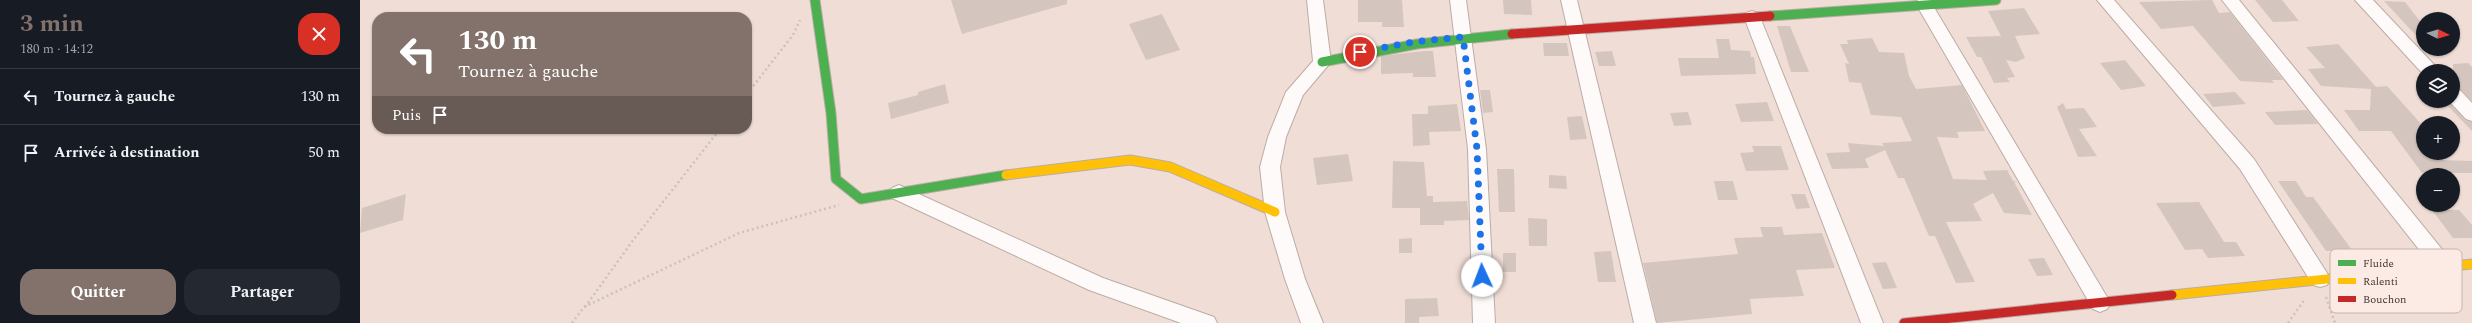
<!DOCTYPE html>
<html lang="fr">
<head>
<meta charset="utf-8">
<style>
	:root { --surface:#171b24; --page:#242831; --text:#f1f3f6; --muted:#9ea1a6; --line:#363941; --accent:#82726b }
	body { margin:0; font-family:Spectral,serif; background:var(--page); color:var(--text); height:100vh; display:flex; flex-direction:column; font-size:15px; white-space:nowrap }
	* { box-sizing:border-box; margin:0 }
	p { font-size:13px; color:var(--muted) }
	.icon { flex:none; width:22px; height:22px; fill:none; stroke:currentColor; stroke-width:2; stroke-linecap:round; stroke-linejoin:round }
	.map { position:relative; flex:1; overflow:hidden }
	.details { display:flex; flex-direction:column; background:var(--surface); width:360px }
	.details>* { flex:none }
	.top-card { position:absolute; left:12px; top:12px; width:380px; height:122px; border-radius:16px; box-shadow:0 1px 3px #0004; background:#82726b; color:#fff; overflow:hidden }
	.needle { width:26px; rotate:95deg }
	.controls { position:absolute; left:2056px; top:12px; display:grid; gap:8px }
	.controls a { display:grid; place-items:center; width:44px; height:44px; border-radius:50%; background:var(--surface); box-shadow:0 1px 3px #0004; font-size:20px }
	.pin { position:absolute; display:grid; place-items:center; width:34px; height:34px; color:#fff; margin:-17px; border:2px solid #fff; border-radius:50%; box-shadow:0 1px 4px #0007 }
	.me { position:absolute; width:44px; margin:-22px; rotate:358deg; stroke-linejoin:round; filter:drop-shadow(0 0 3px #0008) }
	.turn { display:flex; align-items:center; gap:14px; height:84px; padding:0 20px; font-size:18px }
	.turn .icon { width:52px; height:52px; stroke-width:2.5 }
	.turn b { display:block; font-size:28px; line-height:34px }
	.then { display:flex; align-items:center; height:38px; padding:0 20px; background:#0003; gap:8px; font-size:15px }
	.round { display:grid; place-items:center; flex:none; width:42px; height:42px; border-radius:16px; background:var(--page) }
	.head { display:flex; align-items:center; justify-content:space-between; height:68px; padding:0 20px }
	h1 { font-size:24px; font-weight:700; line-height:30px; color:var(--accent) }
	.primary-button { display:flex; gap:8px; margin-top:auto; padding:8px 20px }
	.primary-button a { flex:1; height:46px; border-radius:16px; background:var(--accent); color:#fff; font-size:16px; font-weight:700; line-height:46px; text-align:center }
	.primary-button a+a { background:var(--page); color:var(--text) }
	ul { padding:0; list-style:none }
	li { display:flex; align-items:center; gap:12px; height:56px; padding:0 20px; border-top:1px solid var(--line) }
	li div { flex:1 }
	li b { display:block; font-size:15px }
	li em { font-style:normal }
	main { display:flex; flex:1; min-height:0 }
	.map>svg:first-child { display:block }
	.building { fill:#d4c6bf }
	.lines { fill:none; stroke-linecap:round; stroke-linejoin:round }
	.street-casing { stroke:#bcaca6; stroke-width:2 }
	.fast-casing { stroke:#bcaca6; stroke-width:11 }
	.slow-casing { stroke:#bcaca6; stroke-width:11 }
	.jam-casing { stroke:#bcaca6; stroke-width:11 }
	.path { stroke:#cac2bf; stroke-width:2.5; stroke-dasharray:2 3; stroke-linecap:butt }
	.street { fill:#fdfaf9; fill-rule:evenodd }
	.fast { stroke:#4caf50; stroke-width:9 }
	.slow { stroke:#ffc107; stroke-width:9 }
	.jam { stroke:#c62828; stroke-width:9 }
	.route { stroke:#1a73e8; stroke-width:7; stroke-dasharray:0 12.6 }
	.key { fill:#fbebe4; stroke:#c5b5ae; stroke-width:1 }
	.key-label { font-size:11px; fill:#473831 }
</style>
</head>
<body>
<main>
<section class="details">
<div class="head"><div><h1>3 min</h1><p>180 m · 14:12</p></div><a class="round" style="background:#d93025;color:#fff"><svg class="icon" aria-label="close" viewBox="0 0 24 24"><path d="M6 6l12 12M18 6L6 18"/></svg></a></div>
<ul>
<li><svg class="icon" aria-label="left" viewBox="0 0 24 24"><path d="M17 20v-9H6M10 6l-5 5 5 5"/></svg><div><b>Tournez à gauche</b></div><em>130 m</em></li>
<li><svg class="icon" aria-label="arrive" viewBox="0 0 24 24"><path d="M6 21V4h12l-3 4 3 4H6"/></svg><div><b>Arrivée à destination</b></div><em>50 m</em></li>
</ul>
<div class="primary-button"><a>Quitter</a><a>Partager</a></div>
</section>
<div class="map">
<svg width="2112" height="323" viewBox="0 0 2112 323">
	<rect width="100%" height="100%" fill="#f0ded6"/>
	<g class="building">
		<polygon points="591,0 707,0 707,4 602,34"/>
		<polygon points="998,0 1042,0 1044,27 1022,27 1022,22 998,22"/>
		<polygon points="1143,0 1171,0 1172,15 1144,14"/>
		<polygon points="1852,0 1859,13 1870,12 1923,80 1912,80 1914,83 1880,81 1833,26 1801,29 1779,2"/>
		<polygon points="1895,0 1922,0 1939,21 1913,22"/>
		<polygon points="2024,1 2045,2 2063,25 2063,43"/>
		<polygon points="1664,8 1680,34 1655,36 1665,58 1656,62 1646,60 1655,77 1647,78 1650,82 1634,83 1621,57 1617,57 1606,37 1641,36 1628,11"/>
		<polygon points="802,14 820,50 786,60 769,24"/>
		<polygon points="1417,26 1430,26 1449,72 1431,72"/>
		<polygon points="1512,38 1519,52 1544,53 1549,76 1556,89 1602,85 1625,131 1597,132 1599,138 1577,137 1593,179 1627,180 1623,171 1647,170 1653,181 1657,181 1654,182 1672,215 1644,213 1633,193 1613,204 1622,221 1586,222 1615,282 1596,283 1575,236 1569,236 1544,178 1538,178 1525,150 1505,159 1509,168 1472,169 1466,153 1490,152 1488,143 1524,146 1522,143 1552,141 1541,117 1511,115 1501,83 1489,82 1485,63 1489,64 1480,44 1488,44 1487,40"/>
		<polygon points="1356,39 1369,39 1371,50 1390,51 1391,57 1394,57 1396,74 1321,76 1318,58 1359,58"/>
		<polygon points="1183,43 1207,43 1209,56 1184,56"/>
		<polygon points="1978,44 2016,87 2027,86 2063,126 2063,153 2075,153 2080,160 2112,161 2112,173 2062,173 2031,131 1999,131 1984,110 2010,110 2011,89 1961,86 1948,69 1965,68 1946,47"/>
		<polygon points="1064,51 1073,51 1076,77 1053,77 1053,73 1021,74 1021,56"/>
		<polygon points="1252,51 1256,66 1239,66 1235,52"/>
		<polygon points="1765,60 1786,86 1761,90 1740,63"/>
		<polygon points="2108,63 2112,67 2112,101 2093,81 2093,64"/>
		<polygon points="585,84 589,103 531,119 528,103 558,95 558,92"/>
		<polygon points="1120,90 1130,90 1133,112 1123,113"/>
		<polygon points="1875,92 1886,104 1853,107 1843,94"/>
		<polygon points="2083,101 2088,101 2105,120 2112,122 2112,131"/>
		<polygon points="1407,102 1414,121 1381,122 1375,104"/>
		<polygon points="1703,103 1706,109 1724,108 1737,127 1719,129 1737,156 1718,157 1697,107"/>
		<polygon points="1097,104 1101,131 1069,132 1070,145 1053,146 1052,114 1068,114 1068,106"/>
		<polygon points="1947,110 1958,124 1915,125 1905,112"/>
		<polygon points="1328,112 1332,125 1314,126 1310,113"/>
		<polygon points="1222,116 1227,139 1210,140 1207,117"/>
		<polygon points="1392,146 1421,146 1429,170 1386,171 1380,153 1394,152"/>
		<polygon points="988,154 993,181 957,185 953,158"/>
		<polygon points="1033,161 1064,162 1067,196 1073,196 1073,202 1107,201 1109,220 1084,221 1084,225 1060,225 1060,208 1032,208"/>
		<polygon points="1137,169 1154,169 1155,212 1139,212"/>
		<polygon points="1189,175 1206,176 1207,189 1189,188"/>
		<polygon points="1354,181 1373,181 1378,200 1358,200"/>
		<polygon points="1918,181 1936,181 1946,197 1953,197 1992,250 1966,251"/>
		<polygon points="46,194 43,220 0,233 2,208"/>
		<polygon points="1431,194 1445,194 1450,208 1436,209"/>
		<polygon points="1839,202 1864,242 1876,242 1885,256 1848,258 1842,249 1825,250 1796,203"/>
		<polygon points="2072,210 2099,210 2112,225 2112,238 2093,238"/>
		<polygon points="1168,218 1187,219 1187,246 1169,246"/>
		<polygon points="1400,227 1422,227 1424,235 1462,233 1475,268 1436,270 1444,296 1390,299 1392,314 1297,323 1283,263 1378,254 1374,238 1403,237"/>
		<polygon points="1052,238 1052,253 1039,253 1039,239"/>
		<polygon points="1251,251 1256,282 1238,282 1234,252"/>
		<rect x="1143" y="253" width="13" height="19"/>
		<polygon points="1684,258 1693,275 1677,276 1668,259"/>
		<polygon points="1526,262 1537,288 1523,289 1512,263"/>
		<polygon points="1077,298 1079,316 1059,317 1059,323 1045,323 1045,299"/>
	</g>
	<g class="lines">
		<g class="street-casing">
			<g id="street">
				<polygon points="947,0 963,0 971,62 943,95 926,137 920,167 925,212 945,279 963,323 941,323 925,279 905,212 900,167 908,137 926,92 953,61"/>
				<polygon points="1090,0 1106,0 1126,149 1135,323 1113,323 1108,149"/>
				<polygon points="1201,0 1217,0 1296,323 1274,323"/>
				<polygon points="1558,0 1570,0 1572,4 1747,297 1751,303 1747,309 1740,312 1733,309 1556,4"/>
				<polygon points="1737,0 1754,0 1894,159 1967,273 1970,279 1967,285 1960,287 1953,285 1880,169"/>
				<polygon points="1862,0 1879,0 2090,259 2093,265 2090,271 2083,273 2076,271"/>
				<polygon points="1995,0 2013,0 2080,71 2063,71 2063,74"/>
				<polygon points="1392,11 1398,13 1400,17 1523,323 1501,323 1384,17 1386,13"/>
				<polygon points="2093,88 2099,89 2112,103 2112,121 2106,119 2089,101 2093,101"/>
				<polygon points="539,185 743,278 854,317 857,323 821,323 729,290 532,198 529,193 532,188"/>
			</g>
		</g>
		<g class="fast-casing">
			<g id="fast">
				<polyline points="455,0 471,113 476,179 501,199 646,175"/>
				<polyline points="1410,16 1636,0"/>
				<polyline points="962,62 1057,44 1152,34"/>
			</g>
		</g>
		<g class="slow-casing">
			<g id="slow">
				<polyline points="646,175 770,160 810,167 915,212"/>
				<polyline points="1812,295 2112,264"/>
			</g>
		</g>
		<g class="jam-casing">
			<g id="jam">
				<polyline points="1152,34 1410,16"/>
				<polyline points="1544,323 1812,295"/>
			</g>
		</g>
		<g class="path">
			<polyline points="387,94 433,35 440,20"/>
			<polyline points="1966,297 1975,323"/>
			<polyline points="225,307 274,239 360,129"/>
			<polyline points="212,323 224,307 379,233 479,205"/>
			<polyline points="1928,323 1945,299"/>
		</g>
		<use href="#street" class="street"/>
		<use href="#fast" class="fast"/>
		<use href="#slow" class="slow"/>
		<use href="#jam" class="jam"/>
	</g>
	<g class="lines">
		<polyline class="route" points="1000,52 1053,42 1103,37 1117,149 1122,276"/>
	</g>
	<rect x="1970" y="249" width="132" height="64" rx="6" class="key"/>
	<rect x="1978" y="260" width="18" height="6" fill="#4caf50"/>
	<rect x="1978" y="278" width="18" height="6" fill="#ffc107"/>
	<rect x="1978" y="296" width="18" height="6" fill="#c62828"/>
	<g class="key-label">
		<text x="2003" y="267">Fluide</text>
		<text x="2003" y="285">Ralenti</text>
		<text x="2003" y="303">Bouchon</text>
	</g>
</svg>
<div class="controls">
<a><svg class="needle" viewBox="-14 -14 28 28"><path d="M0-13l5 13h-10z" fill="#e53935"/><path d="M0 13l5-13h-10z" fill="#9ea1a6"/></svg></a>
<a><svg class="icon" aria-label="layers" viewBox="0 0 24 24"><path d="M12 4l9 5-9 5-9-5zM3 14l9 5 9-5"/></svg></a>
<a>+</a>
<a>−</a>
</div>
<div class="pin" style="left:1000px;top:52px;background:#d93025"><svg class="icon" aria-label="arrive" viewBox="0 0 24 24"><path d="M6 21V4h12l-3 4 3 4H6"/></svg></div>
<svg class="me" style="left:1122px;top:276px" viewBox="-20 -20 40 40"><circle r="19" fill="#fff"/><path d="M0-13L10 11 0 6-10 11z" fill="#1a73e8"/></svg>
<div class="top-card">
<div class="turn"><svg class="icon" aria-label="left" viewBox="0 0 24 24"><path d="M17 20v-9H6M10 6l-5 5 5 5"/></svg><div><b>130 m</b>Tournez à gauche</div></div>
<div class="then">Puis<svg class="icon" aria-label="arrive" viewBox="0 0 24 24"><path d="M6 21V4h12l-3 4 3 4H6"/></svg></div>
</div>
</div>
</main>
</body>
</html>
